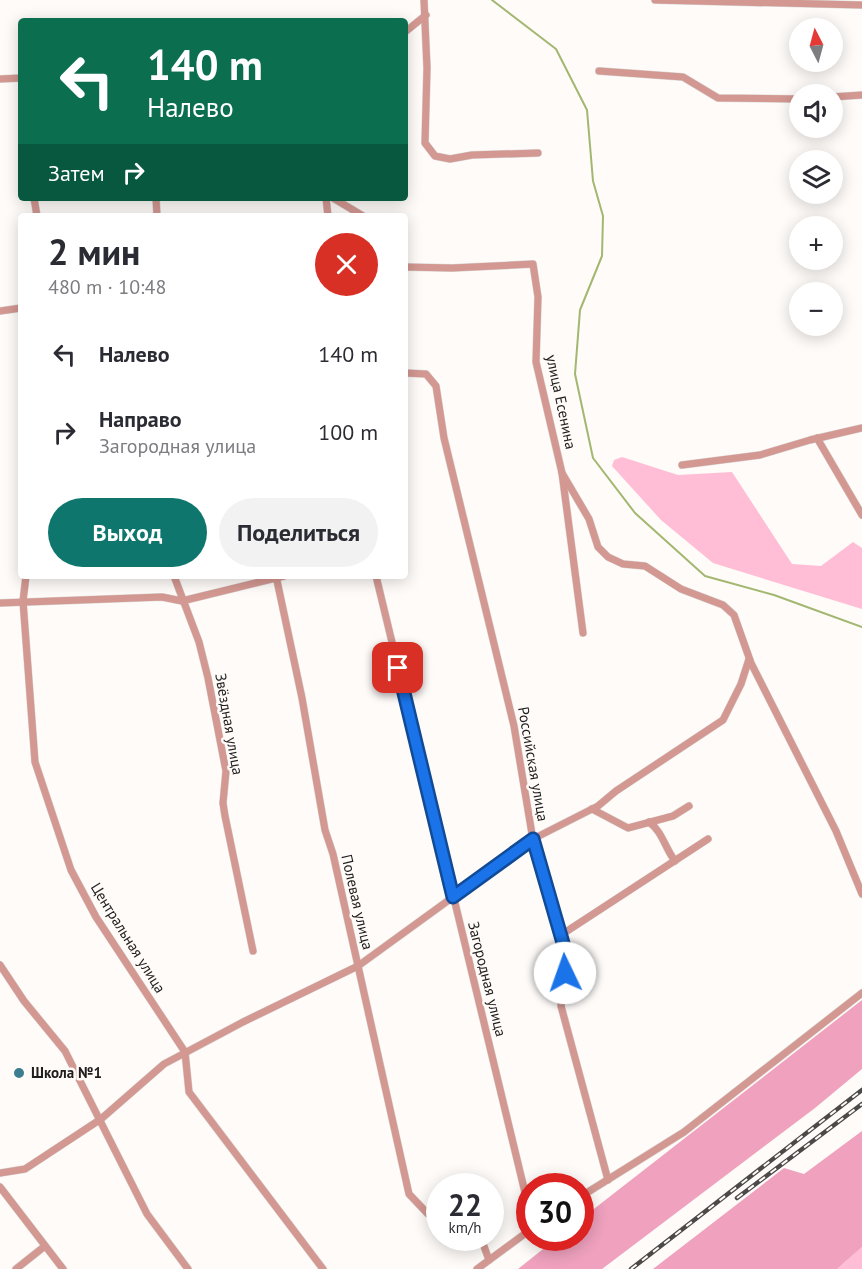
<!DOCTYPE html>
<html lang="ru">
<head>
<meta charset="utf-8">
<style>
	:root { --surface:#fff; --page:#f2f2f3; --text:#2b2b33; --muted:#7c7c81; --accent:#0f766e }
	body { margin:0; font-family:"PT Sans",sans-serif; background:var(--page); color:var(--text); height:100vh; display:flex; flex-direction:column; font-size:22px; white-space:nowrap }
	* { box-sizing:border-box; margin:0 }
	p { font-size:20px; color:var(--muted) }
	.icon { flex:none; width:33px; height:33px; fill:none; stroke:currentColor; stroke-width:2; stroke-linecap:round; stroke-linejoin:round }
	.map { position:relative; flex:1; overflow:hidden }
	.side { position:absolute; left:18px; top:213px; width:390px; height:366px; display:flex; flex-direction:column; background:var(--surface); border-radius:6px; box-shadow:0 3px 15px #0003 }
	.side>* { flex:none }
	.banner { position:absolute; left:18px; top:18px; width:390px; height:183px; border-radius:6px; box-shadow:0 3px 15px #0003; background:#0b6e4f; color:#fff; overflow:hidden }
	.needle { width:39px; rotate:354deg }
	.tools { position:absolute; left:789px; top:18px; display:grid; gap:12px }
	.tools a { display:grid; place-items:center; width:54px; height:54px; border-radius:50%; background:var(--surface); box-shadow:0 3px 15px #0003; font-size:30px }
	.speed { position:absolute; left:426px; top:1173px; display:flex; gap:12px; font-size:30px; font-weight:700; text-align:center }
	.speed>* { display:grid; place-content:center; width:78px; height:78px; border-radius:50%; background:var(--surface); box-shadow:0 3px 15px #0003; line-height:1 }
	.speed small { font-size:15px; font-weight:400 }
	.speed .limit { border:9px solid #d22; background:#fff; color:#111 }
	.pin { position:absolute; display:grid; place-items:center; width:51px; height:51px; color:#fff; margin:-26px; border-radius:12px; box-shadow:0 3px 9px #0006 }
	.me { position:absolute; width:66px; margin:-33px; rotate:357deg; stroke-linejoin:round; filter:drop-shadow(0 0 4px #0008) }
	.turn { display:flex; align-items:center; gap:21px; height:126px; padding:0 30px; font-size:27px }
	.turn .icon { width:78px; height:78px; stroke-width:2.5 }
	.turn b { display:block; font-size:42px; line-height:51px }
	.then { display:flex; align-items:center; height:57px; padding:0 30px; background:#0003; gap:12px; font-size:22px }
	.round { display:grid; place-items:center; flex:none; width:63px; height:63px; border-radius:32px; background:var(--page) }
	.summary { display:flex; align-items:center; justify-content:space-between; height:102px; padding:0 30px }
	h1 { font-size:36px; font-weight:700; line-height:45px }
	.button { display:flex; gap:12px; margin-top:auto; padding:12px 30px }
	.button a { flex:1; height:69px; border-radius:36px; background:var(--accent); color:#fff; font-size:24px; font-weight:700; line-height:69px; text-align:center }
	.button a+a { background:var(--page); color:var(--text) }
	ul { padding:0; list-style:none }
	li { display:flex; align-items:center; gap:18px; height:78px; padding:0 30px }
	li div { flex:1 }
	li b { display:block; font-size:22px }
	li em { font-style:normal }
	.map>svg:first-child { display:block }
	.green { fill:#ffbed6 }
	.forest { fill:#efa1be }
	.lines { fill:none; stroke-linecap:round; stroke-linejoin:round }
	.stream { stroke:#a2b76f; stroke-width:2 }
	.minor-casing { stroke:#dad8d6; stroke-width:8 }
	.minor { stroke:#d39891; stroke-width:7 }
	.rail-casing { stroke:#4b4a49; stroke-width:4.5 }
	.rail { stroke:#fefbf9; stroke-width:2; stroke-dasharray:7; stroke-linecap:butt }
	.route-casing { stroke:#114b97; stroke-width:15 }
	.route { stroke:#1a73e8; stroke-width:10 }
	.poi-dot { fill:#3c7e90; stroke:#fefbf9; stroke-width:2 }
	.labels { text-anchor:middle; stroke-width:5; stroke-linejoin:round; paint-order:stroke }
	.street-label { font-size:15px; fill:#1f1e1d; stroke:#fefbf9 }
	.poi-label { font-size:15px; font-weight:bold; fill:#1f1e1d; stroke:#fefbf9; text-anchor:start }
</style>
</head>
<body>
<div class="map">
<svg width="862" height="1269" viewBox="0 0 862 1269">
	<rect width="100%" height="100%" fill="#fefbf9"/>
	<g class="green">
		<polygon points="622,457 678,475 732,472 792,564 821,566 853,542 862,548 862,609 713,563 661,520 612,466 614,460"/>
		<polygon points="862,1247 862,1269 837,1269"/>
	</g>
	<g class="forest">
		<polygon points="862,1000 862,1069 815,1108 602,1269 518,1269 557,1238 580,1238 581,1219"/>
		<polygon points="862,1131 862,1247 837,1269 653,1269 784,1168 804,1174"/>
	</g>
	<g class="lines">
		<polyline class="stream" points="492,0 556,49 587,110 593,181 603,216 602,256 580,310 575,374 593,458 635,513 705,576 774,595 862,627"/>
		<g class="minor-casing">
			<g id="minor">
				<polyline points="424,0 427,68 425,143 435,156 450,159 472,155 538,153"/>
				<polyline points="655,0 862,5"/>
				<polyline points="405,32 426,15"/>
				<polyline points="599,71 683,77 718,98 800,99"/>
				<polyline points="0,79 21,78"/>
				<polyline points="832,97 862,95"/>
				<polyline points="34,198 37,216"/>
				<polyline points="156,198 157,216"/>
				<polyline points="326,198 328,216"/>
				<polyline points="333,198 363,216"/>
				<polyline points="405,267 452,268 533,264 538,297 536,362 562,473 583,633"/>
				<polyline points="0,311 21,308"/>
				<polyline points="405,373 426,374 436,386 444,438 514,726 532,834 566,957 561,1006 608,1180"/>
				<polyline points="817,438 862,515"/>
				<polyline points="682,465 760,455 810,440 862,428"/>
				<polyline points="562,473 589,519 598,547 608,557 623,564 645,566 681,589 723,605 734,615 751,663 836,831 862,894"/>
				<polyline points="26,576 23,601 35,762 71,870 96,917 185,1052 189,1092 323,1269"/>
				<polyline points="174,576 199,642 208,678 226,771 223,803 225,816 253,951"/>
				<polyline points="276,576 302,698 325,830 333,854 409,1194 428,1214 440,1215"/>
				<polyline points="376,576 530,1213"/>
				<polyline points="0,603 162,597 182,601 284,576"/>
				<polyline points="592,809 628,828 673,816 689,806"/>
				<path d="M 649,822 C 662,831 665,848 675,861"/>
				<polyline points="561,935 708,839"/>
				<polyline points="0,965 24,1001 65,1051 147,1214 188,1269"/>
				<polyline points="0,1173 25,1169 101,1119 164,1064 243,1022 358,966 533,839 598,806 616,791 723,720 741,684 749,659"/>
				<polyline points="0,1187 63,1269"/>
				<polyline points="580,1197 684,1132 862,993"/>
				<polyline points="481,1238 489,1260"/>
				<polyline points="16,1269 45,1246"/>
				<polyline points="477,1269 530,1230"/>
			</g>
		</g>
		<use href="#minor" class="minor"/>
		<g class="rail-casing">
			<g id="rail">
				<polyline points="737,1198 862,1104"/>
				<polyline points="631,1269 862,1090"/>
			</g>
		</g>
		<use href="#rail" class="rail"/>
	</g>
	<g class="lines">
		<g class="route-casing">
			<polyline id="route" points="398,668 453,897 533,839 567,957 565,973"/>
		</g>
		<use href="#route" class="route"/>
	</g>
	<circle class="poi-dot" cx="19" cy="1073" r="6"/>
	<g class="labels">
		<g class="street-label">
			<text transform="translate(561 402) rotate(78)" y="5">улица Есенина</text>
			<text transform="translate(229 724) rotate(80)" y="5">Звёздная улица</text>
			<text transform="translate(533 764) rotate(80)" y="5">Российская улица</text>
			<text transform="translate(357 902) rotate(77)" y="5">Полевая улица</text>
			<text transform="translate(128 938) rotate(58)" y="5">Центральная улица</text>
			<text transform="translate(487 979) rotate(76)" y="5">Загородная улица</text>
		</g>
		<g class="poi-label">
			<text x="31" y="1078">Школа №1</text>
		</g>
	</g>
</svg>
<div class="tools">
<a><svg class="needle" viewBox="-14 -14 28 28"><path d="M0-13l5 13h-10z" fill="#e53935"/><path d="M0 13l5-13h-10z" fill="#7c7c81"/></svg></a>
<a><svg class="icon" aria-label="sound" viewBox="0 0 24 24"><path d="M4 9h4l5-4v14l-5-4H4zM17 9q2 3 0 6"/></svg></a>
<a><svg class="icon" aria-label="layers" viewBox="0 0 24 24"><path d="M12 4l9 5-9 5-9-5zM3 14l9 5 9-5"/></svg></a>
<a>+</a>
<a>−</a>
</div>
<div class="speed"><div>22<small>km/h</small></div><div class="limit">30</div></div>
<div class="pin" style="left:398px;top:668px;background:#d93025"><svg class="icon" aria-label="arrive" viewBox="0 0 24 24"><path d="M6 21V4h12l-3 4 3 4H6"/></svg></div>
<svg class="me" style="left:565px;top:973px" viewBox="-20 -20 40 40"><circle r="19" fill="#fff"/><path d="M0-13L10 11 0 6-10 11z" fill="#1a73e8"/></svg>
<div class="banner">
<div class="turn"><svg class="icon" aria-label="left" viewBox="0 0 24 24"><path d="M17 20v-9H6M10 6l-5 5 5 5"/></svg><div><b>140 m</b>Налево</div></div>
<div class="then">Затем<svg class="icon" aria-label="right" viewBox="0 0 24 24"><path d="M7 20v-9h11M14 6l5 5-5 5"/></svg></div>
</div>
<section class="side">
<div class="summary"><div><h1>2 мин</h1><p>480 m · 10:48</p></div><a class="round" style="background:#d93025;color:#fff"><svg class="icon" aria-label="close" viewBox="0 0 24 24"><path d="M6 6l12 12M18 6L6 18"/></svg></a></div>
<ul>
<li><svg class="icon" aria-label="left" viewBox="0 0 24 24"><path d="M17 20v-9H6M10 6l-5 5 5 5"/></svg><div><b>Налево</b></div><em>140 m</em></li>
<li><svg class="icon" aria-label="right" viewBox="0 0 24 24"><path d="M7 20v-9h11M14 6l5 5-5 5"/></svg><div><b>Направо</b><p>Загородная улица</p></div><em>100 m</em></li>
</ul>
<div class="button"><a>Выход</a><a>Поделиться</a></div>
</section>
</div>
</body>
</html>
